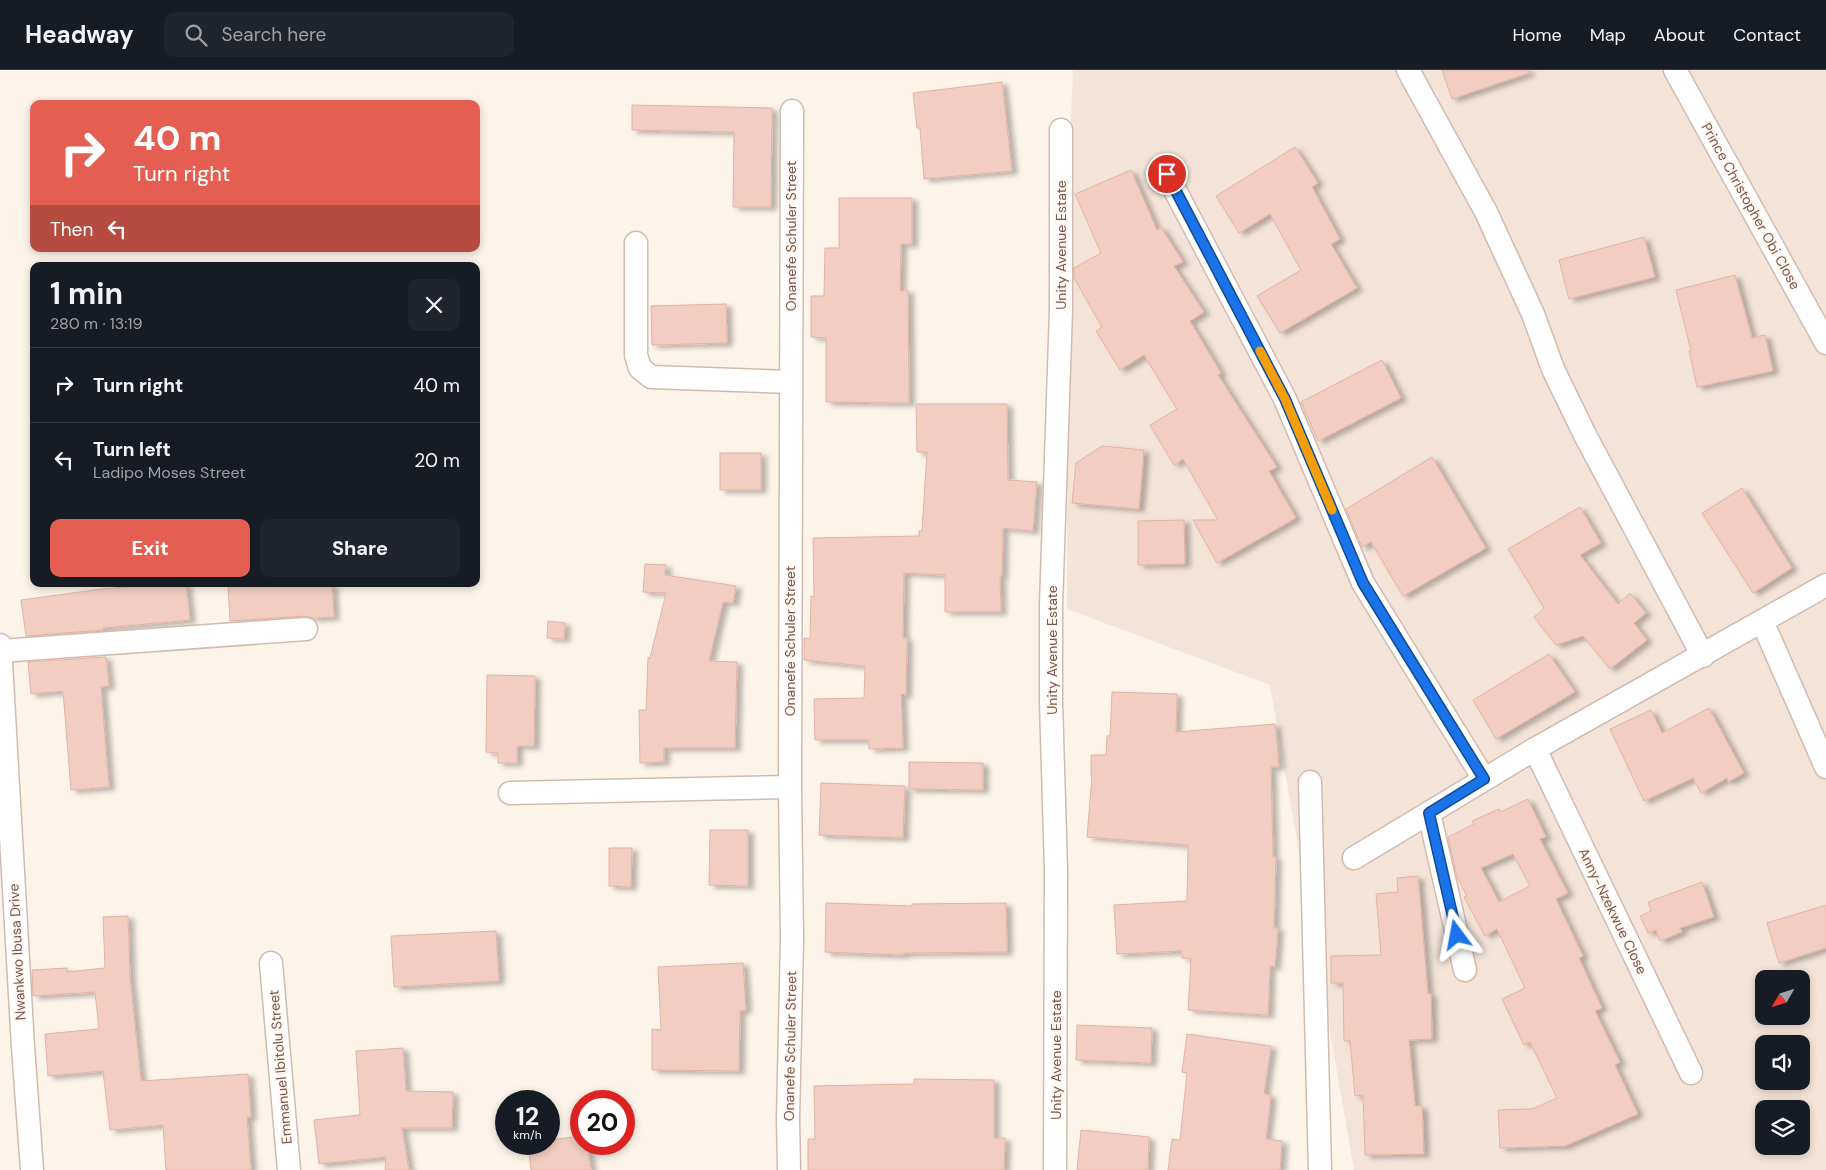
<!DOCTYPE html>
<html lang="en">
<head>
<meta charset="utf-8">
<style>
	:root { --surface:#171b24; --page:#20242c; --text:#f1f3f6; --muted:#9ea1a6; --line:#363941; --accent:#e45f51 }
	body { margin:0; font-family:"DM Sans",sans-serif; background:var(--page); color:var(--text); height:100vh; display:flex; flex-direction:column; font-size:19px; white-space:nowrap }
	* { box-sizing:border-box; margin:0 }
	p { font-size:16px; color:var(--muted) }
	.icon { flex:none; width:28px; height:28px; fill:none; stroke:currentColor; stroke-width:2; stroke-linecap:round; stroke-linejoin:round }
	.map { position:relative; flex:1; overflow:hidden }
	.panel { position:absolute; left:30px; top:192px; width:450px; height:325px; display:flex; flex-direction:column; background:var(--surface); border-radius:10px; box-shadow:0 2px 8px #0003 }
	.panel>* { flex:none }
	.banner { position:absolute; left:30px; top:30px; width:450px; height:152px; border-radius:10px; box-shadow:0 2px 8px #0003; background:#e45f51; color:#fff; overflow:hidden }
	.needle { width:32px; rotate:231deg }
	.fabs { position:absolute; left:1755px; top:900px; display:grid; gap:10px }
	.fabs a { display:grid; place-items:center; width:55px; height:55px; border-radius:10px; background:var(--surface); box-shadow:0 2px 8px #0003; font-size:25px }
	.speed { position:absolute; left:495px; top:1020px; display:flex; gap:10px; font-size:25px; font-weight:700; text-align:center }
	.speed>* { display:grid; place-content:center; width:65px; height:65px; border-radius:50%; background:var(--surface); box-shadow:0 2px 8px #0003; line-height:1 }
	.speed small { font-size:12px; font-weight:400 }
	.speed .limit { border:8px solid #d22; background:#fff; color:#111 }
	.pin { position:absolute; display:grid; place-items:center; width:42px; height:42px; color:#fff; margin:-21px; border:2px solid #fff; border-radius:50%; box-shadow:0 1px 5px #0007 }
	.me { position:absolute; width:55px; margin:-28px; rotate:347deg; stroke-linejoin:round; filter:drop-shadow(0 0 4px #0008) }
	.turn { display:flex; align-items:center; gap:18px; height:105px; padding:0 20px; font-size:22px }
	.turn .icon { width:65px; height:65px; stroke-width:2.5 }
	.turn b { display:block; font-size:35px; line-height:42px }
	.then { display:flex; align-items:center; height:48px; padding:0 20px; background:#0003; gap:10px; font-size:19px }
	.round { display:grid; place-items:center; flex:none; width:52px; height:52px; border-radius:10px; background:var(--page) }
	.summary { display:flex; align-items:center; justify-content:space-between; height:85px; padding:0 20px }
	h1 { font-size:30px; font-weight:700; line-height:38px }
	.cta { display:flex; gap:10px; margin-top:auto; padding:10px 20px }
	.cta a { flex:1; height:58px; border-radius:10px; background:var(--accent); color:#fff; font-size:20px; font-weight:700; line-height:58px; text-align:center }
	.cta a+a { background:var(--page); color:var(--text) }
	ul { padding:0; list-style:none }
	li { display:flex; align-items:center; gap:15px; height:75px; padding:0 20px; border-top:1px solid var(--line) }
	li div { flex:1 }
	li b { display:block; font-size:19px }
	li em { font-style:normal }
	header { display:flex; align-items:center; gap:30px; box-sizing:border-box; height:70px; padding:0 25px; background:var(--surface); border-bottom:1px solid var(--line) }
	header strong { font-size:24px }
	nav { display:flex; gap:28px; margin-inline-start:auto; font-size:18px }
	.search { width:350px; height:45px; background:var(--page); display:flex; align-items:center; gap:12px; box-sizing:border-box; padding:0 18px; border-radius:10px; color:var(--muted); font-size:19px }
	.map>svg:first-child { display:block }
	.residential { fill:#f4e4d8; fill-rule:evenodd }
	.building { fill:#f1cec1; stroke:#e4b3a2; fill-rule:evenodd; filter:url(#shadow) }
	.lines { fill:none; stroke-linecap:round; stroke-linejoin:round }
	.minor-casing { stroke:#d1bbb1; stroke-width:25 }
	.minor { stroke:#fff; stroke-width:22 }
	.route-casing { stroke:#114b97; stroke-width:12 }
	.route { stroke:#1a73e8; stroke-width:9 }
	.slow { stroke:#f59e0b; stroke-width:9 }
	.labels { text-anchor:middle; stroke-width:4; stroke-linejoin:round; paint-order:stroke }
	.street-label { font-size:14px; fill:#77564c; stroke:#fff7f0 }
</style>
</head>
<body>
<header>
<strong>Headway</strong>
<div class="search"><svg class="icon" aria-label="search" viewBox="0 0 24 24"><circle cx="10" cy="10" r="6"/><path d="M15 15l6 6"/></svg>Search here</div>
<nav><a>Home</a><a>Map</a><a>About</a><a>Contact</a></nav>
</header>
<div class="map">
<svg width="1826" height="1100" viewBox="0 0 1826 1100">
	<defs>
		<filter id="shadow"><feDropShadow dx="5.5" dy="3" stdDeviation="2.5" flood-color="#0004"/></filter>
	</defs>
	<rect width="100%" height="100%" fill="#fcf3e9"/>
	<path class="residential" d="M 1073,0 L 1826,0 L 1826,1100 L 1354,1100 L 1270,615 L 1067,539 L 1068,117 ZM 1764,909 L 1801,909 L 1801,946 L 1764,946 ZM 1764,974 L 1801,974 L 1801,1011 L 1764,1011 ZM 1764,1039 L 1801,1039 L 1801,1076 L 1764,1076 Z"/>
	<g class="building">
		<polygon points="1442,0 1528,0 1529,3 1452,29"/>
		<polygon points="1002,12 1012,101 924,109 920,58 917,58 913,23"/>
		<polygon points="632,35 772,38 771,137 733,137 734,62 632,60"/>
		<polygon points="1295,77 1318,113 1312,117 1340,169 1331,174 1357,218 1280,263 1257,226 1301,200 1270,144 1239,163 1216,126"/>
		<polygon points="1131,100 1157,160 1161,157 1183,192 1174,196 1204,242 1190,251 1221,303 1218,305 1277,397 1269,401 1296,448 1217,493 1193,450 1218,450 1183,389 1174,395 1150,355 1177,339 1144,285 1120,300 1096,261 1102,257 1074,208 1074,198 1101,183 1075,124"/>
		<polygon points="839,128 912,128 912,174 901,174 900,221 908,220 909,333 826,332 826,268 811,267 811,226 824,226 825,178 839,178"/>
		<polygon points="1644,167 1655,207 1569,229 1559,190"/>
		<polygon points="1735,205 1752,268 1765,265 1773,301 1697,317 1689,281 1691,281 1676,220"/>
		<polygon points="726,234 727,273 652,275 651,236"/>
		<polygon points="1382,290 1401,328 1318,371 1301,332"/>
		<polygon points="916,334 1007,334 1008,410 1037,412 1033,461 1003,458 1002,506 1000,506 1001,542 945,542 945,505 904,503 903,568 907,568 906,625 901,624 903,678 869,679 869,670 815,670 814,629 864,628 865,596 804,590 804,568 810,569 811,526 814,527 813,468 919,466 919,461 922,461 927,382 917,382"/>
		<polygon points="1102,376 1144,380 1139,439 1072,433 1076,393"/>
		<rect x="720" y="383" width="41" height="37"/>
		<polygon points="1432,387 1486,478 1403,526 1371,472 1362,477 1346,439"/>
		<polygon points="1742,418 1792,498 1753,523 1702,443"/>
		<polygon points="1580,437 1601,473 1580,485 1618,534 1630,523 1646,543 1634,553 1647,570 1610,599 1583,566 1556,575 1534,547 1544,538 1508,479"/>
		<polygon points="1184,450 1185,494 1138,495 1138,451"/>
		<polygon points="645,494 666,495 665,505 736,516 733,533 723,532 709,591 737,592 735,678 664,678 664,692 640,693 639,640 646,640 648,587 650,588 666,523 643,522"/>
		<polygon points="165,514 186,514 190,550 103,558 103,560 26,566 21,530 102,519"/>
		<polygon points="249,514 332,514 334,547 313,548 305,546 230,551 228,515"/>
		<polygon points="548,551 565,553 564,569 547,568"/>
		<polygon points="1549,584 1575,622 1496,669 1473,630"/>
		<polygon points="106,587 109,616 101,617 109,717 71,720 63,621 31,624 28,592"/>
		<polygon points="487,605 535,606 534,676 517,676 517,693 498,693 498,683 486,682"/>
		<polygon points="1112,622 1177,624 1176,662 1275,654 1279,697 1271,697 1273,787 1276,787 1274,858 1278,858 1275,897 1270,896 1268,945 1188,940 1191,889 1182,888 1182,881 1117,884 1114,835 1187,831 1188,775 1087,767 1092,706 1091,706 1091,685 1106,685 1107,666 1110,666"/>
		<polygon points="1709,638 1744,703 1728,712 1727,708 1701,723 1693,708 1644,731 1610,659 1651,640 1662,663"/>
		<polygon points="909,692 983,693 983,720 909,719"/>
		<polygon points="821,713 905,716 903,768 819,765"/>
		<path d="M 1528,729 L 1546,767 L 1540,769 L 1568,823 L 1556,829 L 1583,886 L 1579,888 L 1602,938 L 1595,941 L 1620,992 L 1615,995 L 1638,1044 L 1565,1076 L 1500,1078 L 1498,1040 L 1532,1039 L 1557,1028 L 1530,972 L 1524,975 L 1502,929 L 1525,918 L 1497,859 L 1485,866 L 1464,827 L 1467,826 L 1457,807 L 1448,767 L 1474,754 L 1472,751 L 1499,739 L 1500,742 ZM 1513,784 L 1530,816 L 1499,832 L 1481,798 Z"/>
		<polygon points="710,760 748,760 748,816 709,815"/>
		<polygon points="609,778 632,778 631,817 609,816"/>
		<polygon points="1418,806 1428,924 1431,924 1432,969 1409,970 1415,1036 1422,1036 1424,1084 1365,1085 1363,1025 1355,1026 1350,971 1344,971 1343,913 1331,913 1331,886 1381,885 1376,824 1398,822 1397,808"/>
		<polygon points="1702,812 1714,847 1680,858 1682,862 1660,871 1656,860 1648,863 1640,846 1651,841 1648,832"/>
		<polygon points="826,833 912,836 912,834 1006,833 1007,882 904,883 904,885 825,882"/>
		<polygon points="1826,835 1826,878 1779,893 1767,853"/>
		<polygon points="128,846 130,908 141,1011 248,1004 251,1047 247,1047 251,1100 166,1100 163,1055 110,1060 103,1001 48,1006 45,964 99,959 95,922 33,926 32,900 67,898 67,902 105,898 103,847"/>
		<polygon points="496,861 499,911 394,917 391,866"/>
		<polygon points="743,893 746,940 740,941 739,1001 652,1000 652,959 661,960 658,897"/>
		<polygon points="1077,955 1152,958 1151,993 1076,990"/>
		<polygon points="1187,964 1271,976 1264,1024 1271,1025 1266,1069 1282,1071 1280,1100 1168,1100 1172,1069 1180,1070 1187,1003 1182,1002"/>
		<polygon points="403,978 406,1021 453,1022 452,1058 402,1058 409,1100 385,1100 386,1087 319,1094 314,1050 360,1045 356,981"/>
		<polygon points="914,1009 994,1010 994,1068 1005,1068 1004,1100 808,1100 808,1069 815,1069 814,1016 914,1014"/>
		<polygon points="1081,1060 1149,1067 1148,1100 1077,1100"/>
		<polygon points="581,1066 581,1074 587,1074 591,1100 531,1100 528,1074 549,1074 549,1070"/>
	</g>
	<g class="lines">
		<g class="minor-casing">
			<g id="minor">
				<polyline points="1408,0 1486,142 1533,244 1553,299 1585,365 1703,586"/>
				<polyline points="1675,0 1826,273"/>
				<polyline points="1167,105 1285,329 1363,513 1484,709"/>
				<polyline points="636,173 636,285 640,298 651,307 791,312"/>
				<polyline points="1762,551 1826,697"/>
				<polyline points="0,575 23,977 32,1100"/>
				<polyline points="0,581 306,559"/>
				<polyline points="1535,679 1691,1003"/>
				<polyline points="1310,712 1320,1100"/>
				<polyline points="510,723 790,717"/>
				<polyline points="1429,743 1465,900"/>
				<polyline points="1354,788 1535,679 1826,515"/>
				<polyline points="271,893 289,1100"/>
				<polyline points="789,1100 788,1049 792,869 790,717 792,41"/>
				<polyline points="1055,1100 1056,799 1051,632 1051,536 1061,239 1061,60"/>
			</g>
		</g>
		<use href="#minor" class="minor"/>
	</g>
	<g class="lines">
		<g class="route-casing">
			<polyline id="route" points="1167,104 1285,329 1363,513 1484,709 1429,743 1457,865"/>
		</g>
		<use href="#route" class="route"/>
		<polyline class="slow" points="1260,281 1285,329 1332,440"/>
	</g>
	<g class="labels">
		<g class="street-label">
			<text transform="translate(1751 136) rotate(61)" y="5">Prince Christopher Obi Close</text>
			<text transform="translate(791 166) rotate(-90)" y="5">Onanefe Schuler Street</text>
			<text transform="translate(1061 175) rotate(-90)" y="5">Unity Avenue Estate</text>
			<text transform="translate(790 571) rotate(-90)" y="5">Onanefe Schuler Street</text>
			<text transform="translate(1052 580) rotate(-90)" y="5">Unity Avenue Estate</text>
			<text transform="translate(1613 841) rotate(64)" y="5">Anny-Nzekwue Close</text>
			<text transform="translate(17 882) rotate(-93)" y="5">Nwankwo Ibusa Drive</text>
			<text transform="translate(790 976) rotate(-89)" y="5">Onanefe Schuler Street</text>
			<text transform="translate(1056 985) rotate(-90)" y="5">Unity Avenue Estate</text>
			<text transform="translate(280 997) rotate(-95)" y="5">Emmanuel Ibitolu Street</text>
		</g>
	</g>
</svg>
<div class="fabs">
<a><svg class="needle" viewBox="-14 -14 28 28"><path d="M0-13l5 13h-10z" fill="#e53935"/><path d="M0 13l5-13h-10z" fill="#9ea1a6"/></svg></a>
<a><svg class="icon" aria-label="sound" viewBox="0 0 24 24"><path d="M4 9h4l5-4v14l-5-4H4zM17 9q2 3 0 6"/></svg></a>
<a><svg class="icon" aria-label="layers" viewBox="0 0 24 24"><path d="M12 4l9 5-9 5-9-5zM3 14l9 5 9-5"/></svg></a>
</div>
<div class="speed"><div>12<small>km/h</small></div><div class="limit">20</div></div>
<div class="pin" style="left:1167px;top:104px;background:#d93025"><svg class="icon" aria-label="arrive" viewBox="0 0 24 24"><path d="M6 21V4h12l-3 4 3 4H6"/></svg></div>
<svg class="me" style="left:1457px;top:865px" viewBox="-20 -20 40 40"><path d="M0-17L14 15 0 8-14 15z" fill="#1a73e8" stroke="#fff" stroke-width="4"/></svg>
<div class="banner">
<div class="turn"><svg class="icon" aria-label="right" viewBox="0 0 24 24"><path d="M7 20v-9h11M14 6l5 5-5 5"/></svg><div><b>40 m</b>Turn right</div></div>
<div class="then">Then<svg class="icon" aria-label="left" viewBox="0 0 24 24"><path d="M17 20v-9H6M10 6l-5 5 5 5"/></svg></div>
</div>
<section class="panel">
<div class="summary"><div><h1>1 min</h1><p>280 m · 13:19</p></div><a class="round"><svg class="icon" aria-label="close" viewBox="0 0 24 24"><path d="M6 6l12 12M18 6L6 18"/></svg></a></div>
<ul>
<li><svg class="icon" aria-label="right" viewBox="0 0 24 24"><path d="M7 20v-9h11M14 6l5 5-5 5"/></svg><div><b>Turn right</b></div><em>40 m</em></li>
<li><svg class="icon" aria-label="left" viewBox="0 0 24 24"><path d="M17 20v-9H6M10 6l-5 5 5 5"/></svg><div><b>Turn left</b><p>Ladipo Moses Street</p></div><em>20 m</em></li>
</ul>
<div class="cta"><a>Exit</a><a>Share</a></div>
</section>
</div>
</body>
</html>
